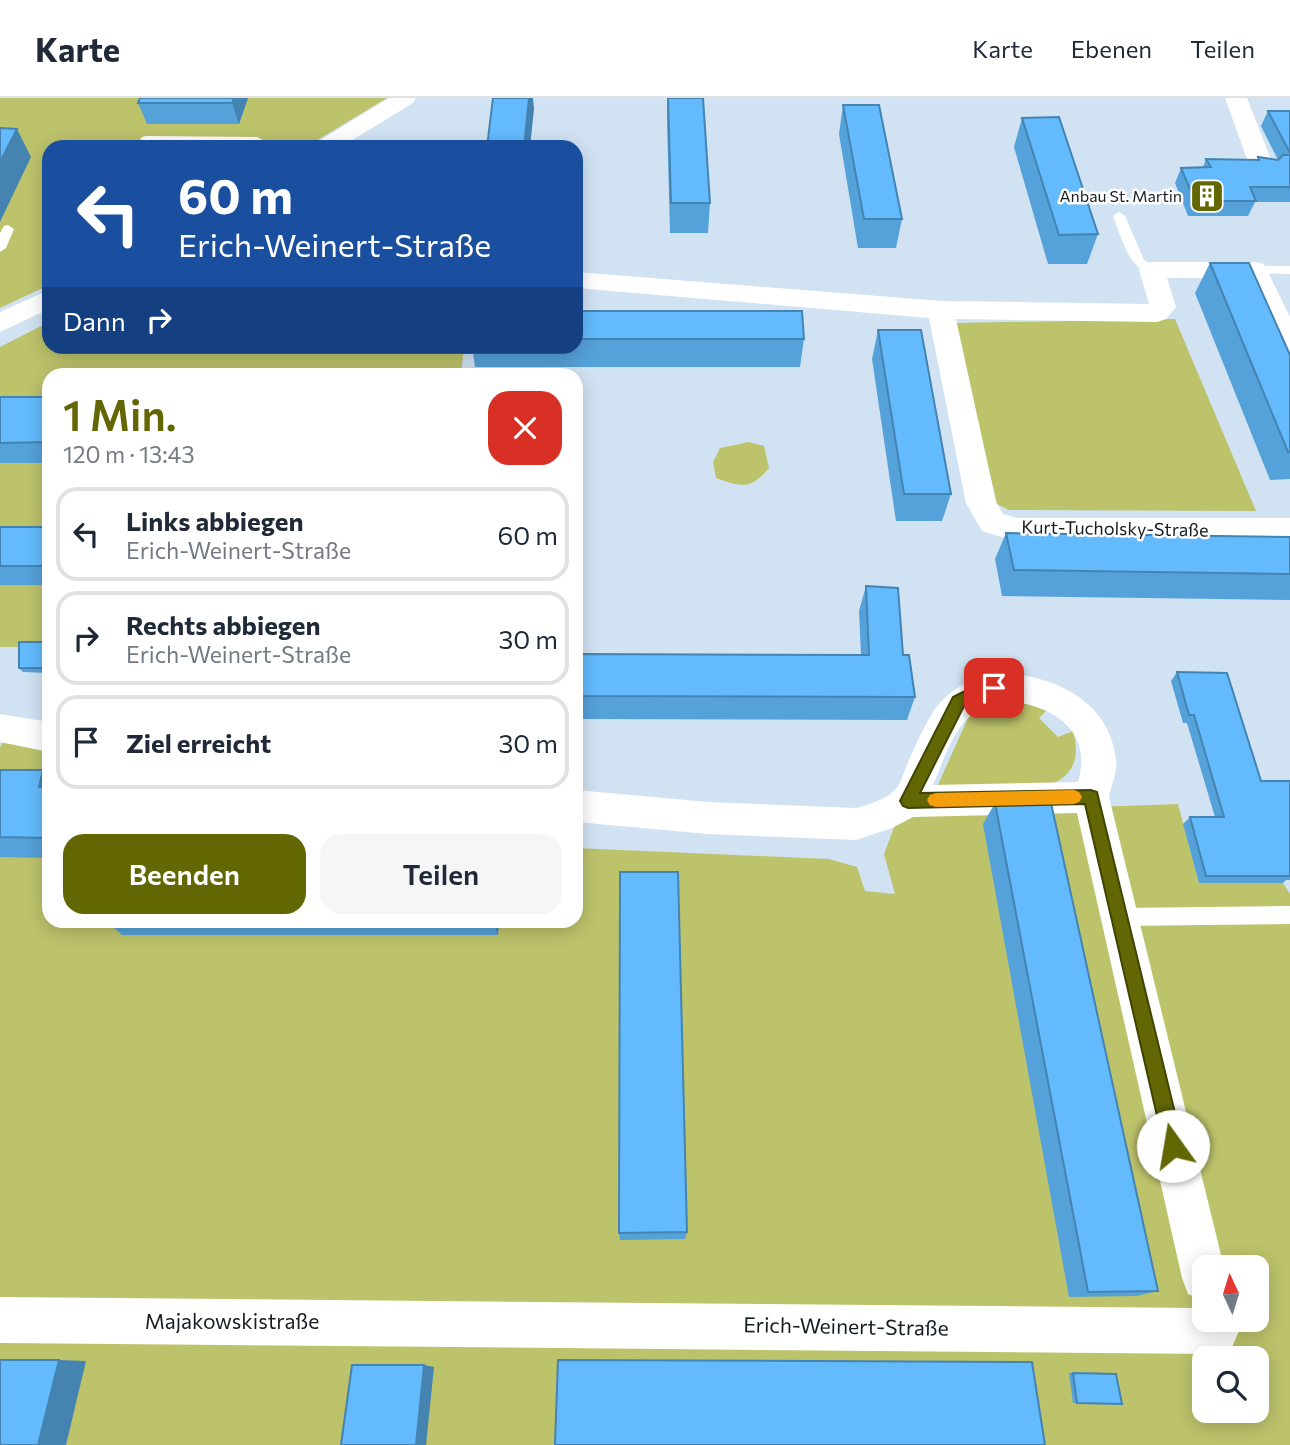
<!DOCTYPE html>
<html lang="de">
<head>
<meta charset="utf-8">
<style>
	:root { --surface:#fff; --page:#f6f6f7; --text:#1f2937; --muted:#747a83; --line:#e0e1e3; --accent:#636703 }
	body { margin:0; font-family:Commissioner,sans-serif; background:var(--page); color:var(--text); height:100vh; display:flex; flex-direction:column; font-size:26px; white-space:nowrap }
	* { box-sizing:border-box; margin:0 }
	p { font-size:23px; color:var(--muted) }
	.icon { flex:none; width:38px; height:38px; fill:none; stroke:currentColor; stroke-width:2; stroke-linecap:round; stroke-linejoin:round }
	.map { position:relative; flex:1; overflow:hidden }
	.sheet { position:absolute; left:42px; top:270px; width:541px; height:560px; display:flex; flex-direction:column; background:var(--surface); border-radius:21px; box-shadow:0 4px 18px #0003 }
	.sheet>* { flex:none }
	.top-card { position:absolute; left:42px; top:42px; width:541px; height:214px; border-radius:21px; box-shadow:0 4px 18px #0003; background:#1a4fa0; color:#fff; overflow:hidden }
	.needle { width:46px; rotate:356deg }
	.buttons { position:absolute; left:1192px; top:1157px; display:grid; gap:14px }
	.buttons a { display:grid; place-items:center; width:77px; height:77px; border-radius:14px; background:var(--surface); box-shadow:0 4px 18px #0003; font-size:35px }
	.pin { position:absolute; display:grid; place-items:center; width:60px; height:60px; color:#fff; margin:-30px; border-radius:14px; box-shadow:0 4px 10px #0006 }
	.me { position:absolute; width:77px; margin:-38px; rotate:347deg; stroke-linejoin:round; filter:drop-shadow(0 0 5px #0008) }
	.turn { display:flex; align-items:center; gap:24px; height:147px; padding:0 21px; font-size:32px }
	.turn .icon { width:91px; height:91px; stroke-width:2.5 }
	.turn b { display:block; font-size:49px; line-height:60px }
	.then { display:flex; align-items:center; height:66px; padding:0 21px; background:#0003; gap:14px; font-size:26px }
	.round { display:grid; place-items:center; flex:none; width:74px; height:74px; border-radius:21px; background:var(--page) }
	.overview { display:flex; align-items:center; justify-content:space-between; height:119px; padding:0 21px }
	h1 { font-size:42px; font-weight:600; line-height:52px; color:var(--accent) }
	.cta { display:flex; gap:14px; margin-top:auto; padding:14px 21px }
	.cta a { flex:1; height:80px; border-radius:21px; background:var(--accent); color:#fff; font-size:28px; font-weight:600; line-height:80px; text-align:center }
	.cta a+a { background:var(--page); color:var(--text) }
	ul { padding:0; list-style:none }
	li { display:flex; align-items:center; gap:21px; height:94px; margin:0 14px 10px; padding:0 7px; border:4px solid var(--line); border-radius:21px }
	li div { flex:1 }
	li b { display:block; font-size:26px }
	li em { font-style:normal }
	header { display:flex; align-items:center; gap:42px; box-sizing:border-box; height:98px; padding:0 35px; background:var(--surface); border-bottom:2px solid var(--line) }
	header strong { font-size:33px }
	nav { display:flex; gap:38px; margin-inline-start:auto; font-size:24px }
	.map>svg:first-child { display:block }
	.green { fill:#bdc36b; fill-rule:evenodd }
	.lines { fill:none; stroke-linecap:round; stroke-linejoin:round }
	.lane { fill:#fff; fill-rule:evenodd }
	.street { fill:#fff; fill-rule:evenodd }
	.wall { fill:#55a1da }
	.shaded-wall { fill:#4583b1 }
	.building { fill:#63bbfd; stroke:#4583b1; stroke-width:2 }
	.route { fill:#636703; stroke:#404302; stroke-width:2 }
	.slow { fill:#f59e0b }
	.labels { text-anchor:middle; stroke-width:5; stroke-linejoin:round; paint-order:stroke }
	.far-poi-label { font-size:16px; fill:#161c22; stroke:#fff; text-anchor:end }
	.street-label { font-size:18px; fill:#161c22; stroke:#fff }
	.near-street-label { font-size:21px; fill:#161c22; stroke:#fff }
</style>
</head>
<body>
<header>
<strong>Karte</strong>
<nav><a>Karte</a><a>Ebenen</a><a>Teilen</a></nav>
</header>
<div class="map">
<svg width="1290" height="1347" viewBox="0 0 1290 1347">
	<rect width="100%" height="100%" fill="#d1e3f3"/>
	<g class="green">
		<polygon points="0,0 387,0 306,49 49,49 49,187 0,210"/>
		<polygon points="1175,221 1256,413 1009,412 997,406 955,225"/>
		<polygon points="49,224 49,248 464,249 461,276 49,276 49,549 0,549 0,249"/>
		<path d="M 749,344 L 764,348 L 769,370 C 750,392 742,389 716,380 L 713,364 L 720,350 Z"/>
		<path d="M 1008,596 L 1050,609 L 1039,620 L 1058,639 L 1073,633 C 1078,651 1078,669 1061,681 C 1043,695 962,689 937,689 L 971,613 Z"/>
		<path d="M 5,642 L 49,652 L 49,822 L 576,822 L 576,750 L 829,761 L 857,769 L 865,793 L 895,796 L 884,756 L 899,716 L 1178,706 L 1199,785 L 1283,785 L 1290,796 L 1290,1347 L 0,1347 L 0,649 ZM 1204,1169 L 1256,1169 L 1256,1222 L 1204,1222 ZM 1204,1260 L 1256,1260 L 1256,1312 L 1204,1312 Z"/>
	</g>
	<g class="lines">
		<g class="lane">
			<polygon points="146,38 257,39 276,49 261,49 255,45 150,45 147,49 135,49 142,39"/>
			<path d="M 1119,114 L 1125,118 L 1144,162 L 1157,169 L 1157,175 C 1130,179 1121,137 1113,118 Z"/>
			<polygon points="8,127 14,131 6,150 0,154 0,135 4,128"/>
			<polygon points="1255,168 1290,168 1290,176 1250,175 1250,169"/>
			<polygon points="1290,808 1290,826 1120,828 1113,825 1111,819 1113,813 1120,810"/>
		</g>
		<g class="street">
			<polygon points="389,0 416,0 413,5 341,49 313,49 317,44"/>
			<polygon points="1225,0 1247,0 1274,69 1270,74 1254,74 1250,69"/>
			<polygon points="1152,164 1255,164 1264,166 1290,219 1290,257 1280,254 1276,248 1246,180 1167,180 1176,209 1166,221 1157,224 956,221 996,404 1003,416 1018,420 1290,420 1290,444 1018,444 982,433 966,405 929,220 576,190 576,174 941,203 1149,206 1139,172 1143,166"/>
			<polygon points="49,192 49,211 0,234 0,214"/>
			<path d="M 1002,575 C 1055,578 1110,603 1116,662 C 1118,674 1111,687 1109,699 L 1224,1169 L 1204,1169 L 1204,1202 L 1188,1196 L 1182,1180 L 1077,715 L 913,719 L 892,730 L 856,742 L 708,736 L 576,724 L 576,692 L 708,704 L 856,710 C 868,707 887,701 895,692 C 902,685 905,670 909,662 C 934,609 940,587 1002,575 ZM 1002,603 C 1049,605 1094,630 1078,684 L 933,687 C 949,650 958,611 1002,603 Z"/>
			<polygon points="0,616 49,624 49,654 0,644"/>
			<polygon points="0,1199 1196,1210 1204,1204 1204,1222 1236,1222 1239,1233 1232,1249 1216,1256 0,1245"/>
		</g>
	</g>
	<g class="wall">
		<polygon points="140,0 248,0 239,26 147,26 138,5"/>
		<polygon points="667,0 710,105 708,135 670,135 667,23"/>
		<polygon points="843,7 902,121 896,150 858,150 839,36"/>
		<polygon points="1268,13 1290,13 1290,104 1255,104 1248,118 1188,118 1175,85 1181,70 1203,69 1206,61 1257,62 1258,59 1278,62 1261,28"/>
		<polygon points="1022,20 1098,136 1087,166 1048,166 1014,49"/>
		<polygon points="1210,165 1290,257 1290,381 1270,382 1195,195"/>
		<polygon points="576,213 804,241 800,269 475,269 472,248 576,248"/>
		<polygon points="878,232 951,396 942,423 896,423 872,261"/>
		<rect x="0" y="299" width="49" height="66"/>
		<rect x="0" y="429" width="49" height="58"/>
		<polygon points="1006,435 1290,439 1290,502 1002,498 995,461"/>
		<polygon points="866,488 903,557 915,599 907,622 576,621 576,556 861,557 859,513"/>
		<polygon points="49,544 49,575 23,574 19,570"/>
		<polygon points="1177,574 1261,683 1290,683 1290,782 1286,782 1283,785 1199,785 1183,726 1190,719 1215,719 1187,625 1183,625 1171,583"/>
		<polygon points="0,672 43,672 49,678 49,760 0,759"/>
		<polygon points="995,705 1158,1193 1136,1198 1069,1199 983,726"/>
		<polygon points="105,822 499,822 498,837 122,837"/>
		<polygon points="687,1134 685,1141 620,1142 619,1135"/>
		<polygon points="1069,1275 1116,1276 1122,1306 1073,1305"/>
	</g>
	<g class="shaded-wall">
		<polygon points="234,0 248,0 239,26 232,5"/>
		<polygon points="529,0 533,0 534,11 530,49 524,49"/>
		<polygon points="17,31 31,59 0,124 0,64"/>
		<polygon points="49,448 49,478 42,468"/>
		<polygon points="43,672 49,678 49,700 39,689"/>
		<polygon points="493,822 499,822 498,837"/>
		<polygon points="59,1262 86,1263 66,1347 38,1347"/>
		<polygon points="424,1267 434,1269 426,1347 416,1347"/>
	</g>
	<g class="building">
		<polygon points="140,0 234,0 232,5 138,5"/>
		<polygon points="493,0 529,0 524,49 487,49"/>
		<polygon points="668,0 703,0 710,105 671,105"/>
		<polygon points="843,7 879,7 902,121 864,121"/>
		<polygon points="1268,13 1290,13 1290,55"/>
		<polygon points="1059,19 1098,136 1059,137 1022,20"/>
		<polygon points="0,30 17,31 0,64"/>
		<polygon points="1283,57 1290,57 1290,89 1250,89 1256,103 1195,103 1181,70 1211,69 1206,61 1259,62 1258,59 1278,62"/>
		<polygon points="1210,165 1249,165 1290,257 1290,354 1288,354"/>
		<polygon points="576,213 802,213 804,241 576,241"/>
		<polygon points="878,232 921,232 951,396 904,396"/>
		<polygon points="0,299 49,299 49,344 0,345"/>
		<polygon points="0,429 49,429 49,448 42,468 0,468"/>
		<polygon points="1006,435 1290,439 1290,476 1014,472"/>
		<polygon points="866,488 898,490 903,557 909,557 915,599 576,598 576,556 869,557"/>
		<rect x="19" y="544" width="30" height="26"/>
		<polygon points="1177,574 1227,575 1261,683 1290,683 1290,778 1206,778 1190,719 1224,719 1194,617 1189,617"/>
		<polygon points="0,672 43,672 39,689 49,689 49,740 0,739"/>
		<polygon points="995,705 1051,705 1158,1193 1088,1194"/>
		<polygon points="620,774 678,774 687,1134 619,1135"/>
		<polygon points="0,1262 59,1262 38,1347 0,1347"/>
		<polygon points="558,1262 1032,1264 1045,1347 555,1347"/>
		<polygon points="352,1267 424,1267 416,1347 341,1347"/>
		<polygon points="1073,1275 1116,1276 1122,1306 1077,1305"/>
	</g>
	<polygon class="route" points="994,584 1002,590 1000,595 981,599 964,608 920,695 1091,692 1097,694 1183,1048 1180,1054 1173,1057 1166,1054 1164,1048 1085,706 908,710 903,708 900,703 953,599 973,589"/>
	<polygon class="slow" points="1074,692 1079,694 1082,699 1079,704 1074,706 936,709 930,707 927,702 930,697 936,695"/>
	<defs>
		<g id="building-square" transform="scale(1.75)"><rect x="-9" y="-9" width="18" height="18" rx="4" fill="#636703" stroke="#fff"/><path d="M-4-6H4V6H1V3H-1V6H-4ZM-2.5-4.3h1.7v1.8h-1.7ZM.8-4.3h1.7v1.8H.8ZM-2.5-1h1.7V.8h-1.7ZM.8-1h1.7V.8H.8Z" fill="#fff"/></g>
	</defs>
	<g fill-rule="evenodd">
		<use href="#building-square" x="1207" y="98"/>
	</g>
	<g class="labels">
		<g class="far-poi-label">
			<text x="1182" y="104">Anbau St. Martin</text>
		</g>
		<g class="street-label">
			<text transform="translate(1115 431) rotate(1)" y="6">Kurt-Tucholsky-Straße</text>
		</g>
		<g class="near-street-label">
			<text x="232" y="1231">Majakowskistraße</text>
			<text transform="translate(846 1229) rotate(1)" y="7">Erich-Weinert-Straße</text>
		</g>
	</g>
</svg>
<div class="buttons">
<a><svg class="needle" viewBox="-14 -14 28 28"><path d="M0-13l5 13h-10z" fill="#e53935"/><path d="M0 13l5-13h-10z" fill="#747a83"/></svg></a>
<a><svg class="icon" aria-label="search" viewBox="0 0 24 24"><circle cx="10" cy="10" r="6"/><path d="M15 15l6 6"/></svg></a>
</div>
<div class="pin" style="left:994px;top:590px;background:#d93025"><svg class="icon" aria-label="arrive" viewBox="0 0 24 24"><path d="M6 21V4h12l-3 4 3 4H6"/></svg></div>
<svg class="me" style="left:1173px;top:1048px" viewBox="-20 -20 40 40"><circle r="19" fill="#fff"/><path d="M0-13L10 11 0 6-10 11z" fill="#636703"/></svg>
<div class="top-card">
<div class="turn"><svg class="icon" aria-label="left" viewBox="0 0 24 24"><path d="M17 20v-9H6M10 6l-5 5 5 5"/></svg><div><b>60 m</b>Erich-Weinert-Straße</div></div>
<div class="then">Dann<svg class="icon" aria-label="right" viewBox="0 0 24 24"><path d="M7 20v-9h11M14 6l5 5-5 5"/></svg></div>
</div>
<section class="sheet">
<div class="overview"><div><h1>1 Min.</h1><p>120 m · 13:43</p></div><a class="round" style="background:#d93025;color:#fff"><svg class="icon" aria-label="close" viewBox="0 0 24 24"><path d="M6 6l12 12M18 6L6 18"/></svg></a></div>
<ul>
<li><svg class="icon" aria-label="left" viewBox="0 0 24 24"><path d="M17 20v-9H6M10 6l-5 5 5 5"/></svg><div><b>Links abbiegen</b><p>Erich-Weinert-Straße</p></div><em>60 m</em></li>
<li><svg class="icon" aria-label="right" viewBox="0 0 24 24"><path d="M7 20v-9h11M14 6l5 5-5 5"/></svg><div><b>Rechts abbiegen</b><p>Erich-Weinert-Straße</p></div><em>30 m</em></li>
<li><svg class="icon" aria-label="arrive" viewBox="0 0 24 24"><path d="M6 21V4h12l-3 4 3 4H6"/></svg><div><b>Ziel erreicht</b></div><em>30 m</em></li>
</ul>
<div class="cta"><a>Beenden</a><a>Teilen</a></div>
</section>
</div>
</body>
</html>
